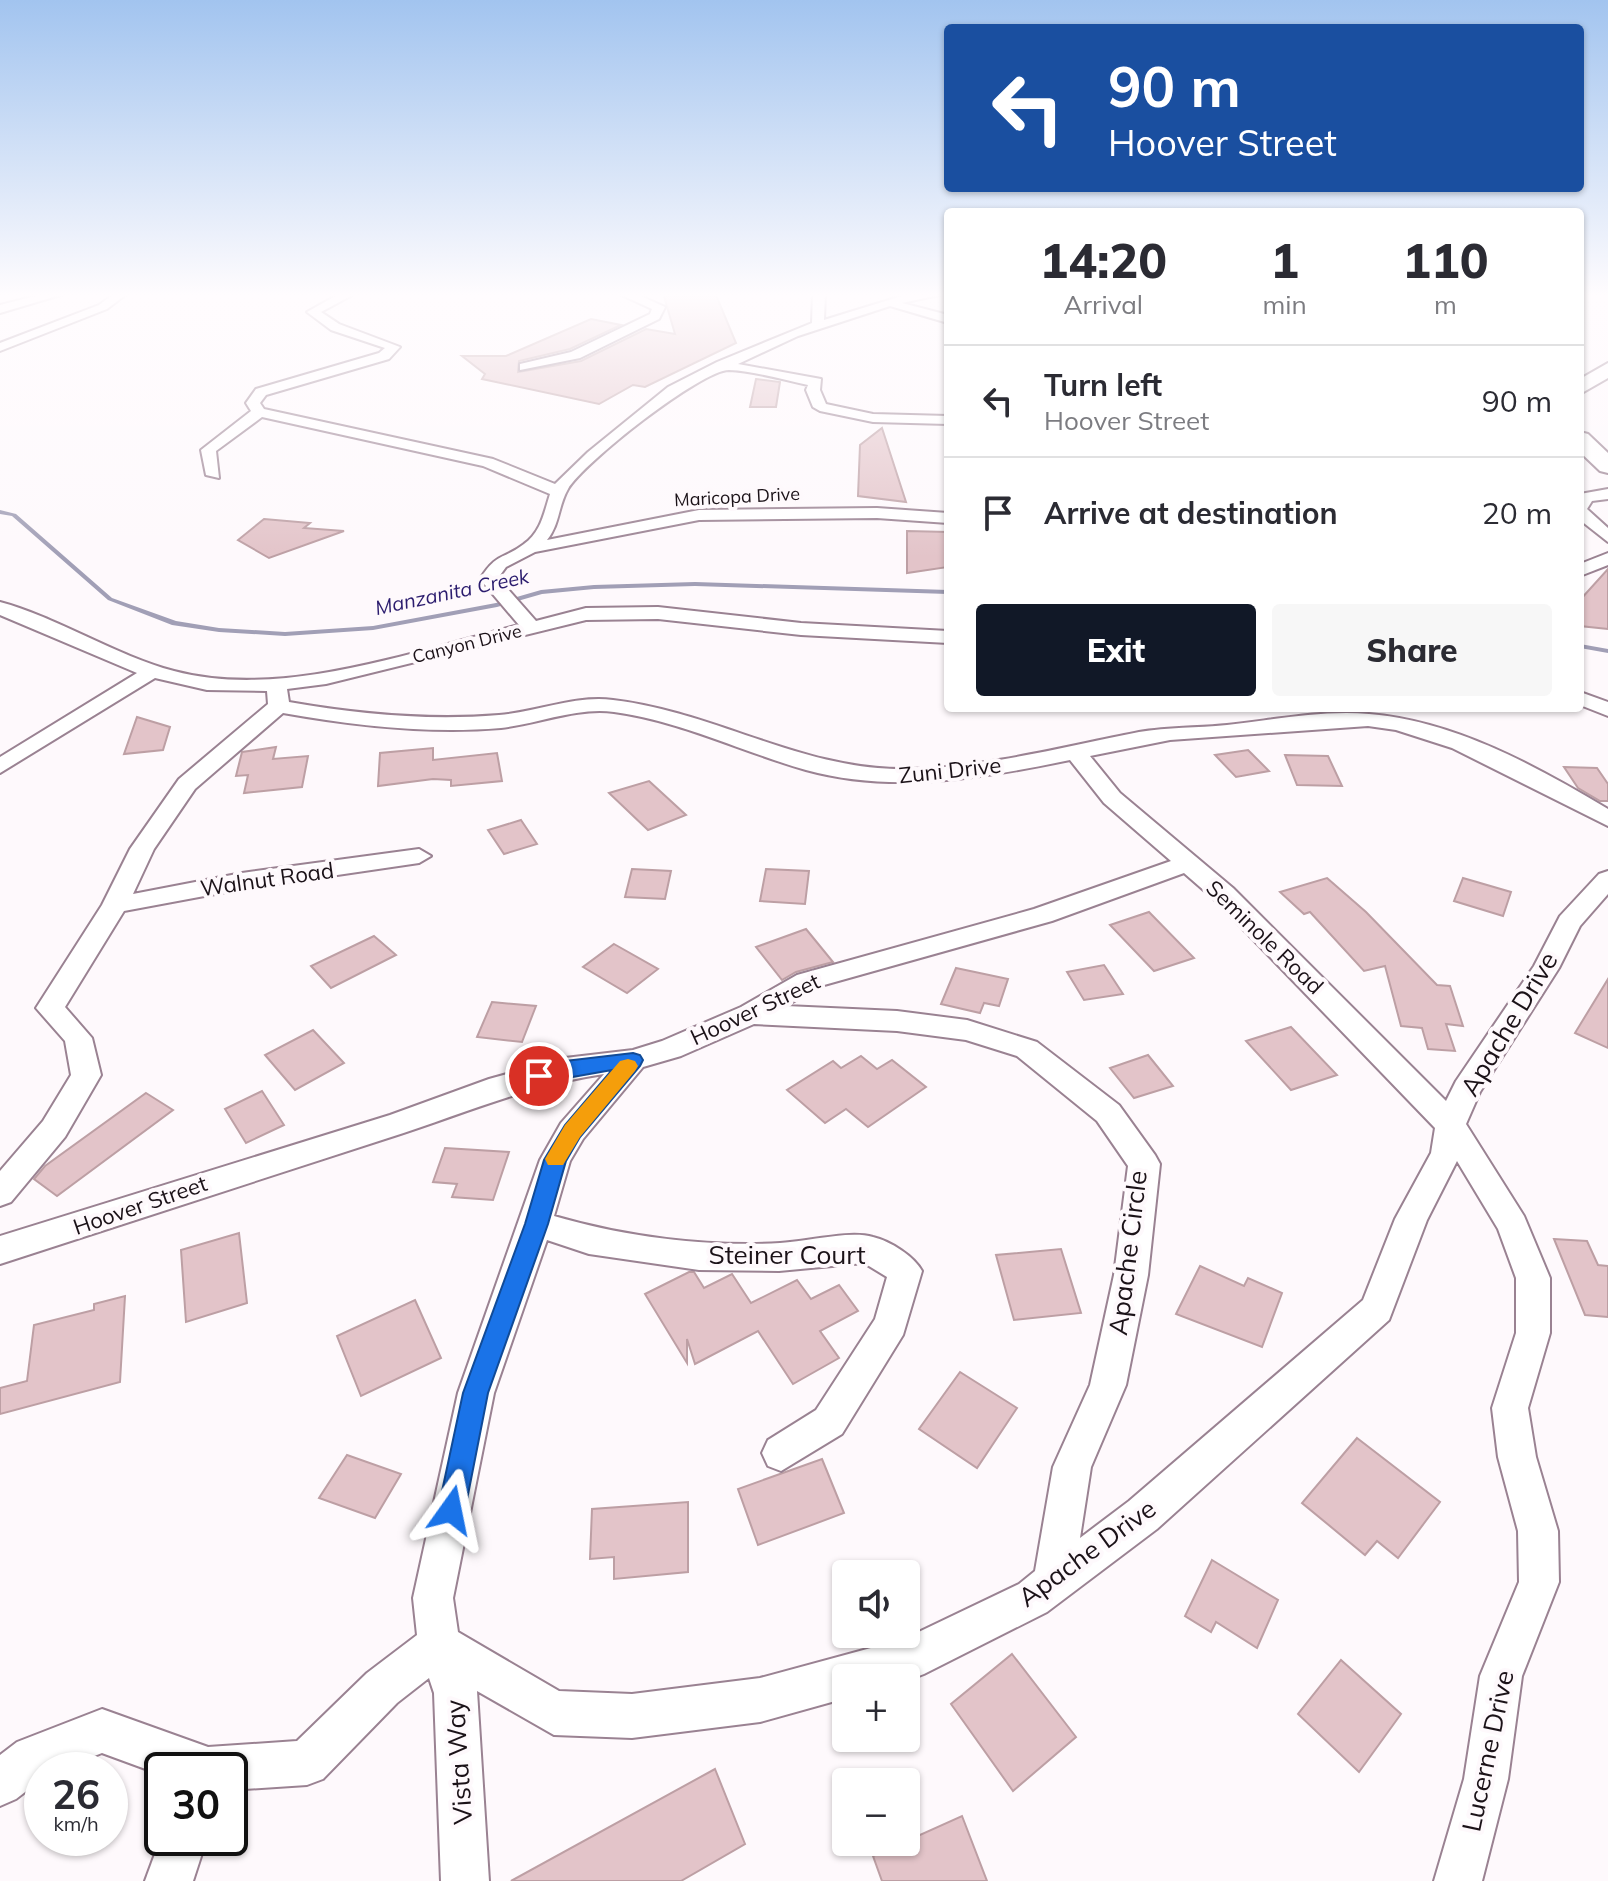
<!DOCTYPE html>
<html lang="en">
<head>
<meta charset="utf-8">
<style>
	:root { --surface:#fff; --page:#f7f7f7; --text:#2b2b33; --muted:#7c7c81; --line:#e1e1e2; --accent:#111827 }
	body { margin:0; font-family:Mulish,sans-serif; background:var(--page); color:var(--text); height:100vh; display:flex; flex-direction:column; font-size:30px; white-space:nowrap }
	* { box-sizing:border-box; margin:0 }
	p { font-size:26px; color:var(--muted) }
	.icon { flex:none; width:44px; height:44px; fill:none; stroke:currentColor; stroke-width:2; stroke-linecap:round; stroke-linejoin:round }
	.map { position:relative; flex:1; overflow:hidden }
	.details { position:absolute; left:944px; top:208px; width:640px; height:504px; display:flex; flex-direction:column; background:var(--surface); border-radius:8px; box-shadow:0 2px 6px #0004 }
	.details>* { flex:none }
	.guide { position:absolute; left:944px; top:24px; width:640px; height:168px; border-radius:8px; box-shadow:0 2px 6px #0004; background:#1a4fa0; color:#fff; overflow:hidden }
	.controls { position:absolute; left:832px; top:1560px; display:grid; gap:16px }
	.controls a { display:grid; place-items:center; width:88px; height:88px; border-radius:8px; background:var(--surface); box-shadow:0 2px 6px #0004; font-size:40px }
	.speed { position:absolute; left:24px; top:1752px; display:flex; gap:16px; font-size:40px; font-weight:700; text-align:center }
	.speed>* { display:grid; place-content:center; width:104px; height:104px; border-radius:50%; background:var(--surface); box-shadow:0 2px 6px #0004; line-height:1 }
	.speed small { font-size:20px; font-weight:400 }
	.speed .limit { border:4px solid #111; border-radius:12px; background:#fff; color:#111 }
	.pin { position:absolute; display:grid; place-items:center; width:68px; height:68px; color:#fff; margin:-34px; border:4px solid #fff; border-radius:50%; box-shadow:0 2px 8px #0007 }
	.me { position:absolute; width:88px; margin:-44px; rotate:12deg; stroke-linejoin:round; filter:drop-shadow(0 0 6px #0008) }
	.turn { display:flex; align-items:center; gap:28px; height:168px; padding:0 32px; font-size:36px }
	.turn .icon { width:104px; height:104px; stroke-width:2.5 }
	.turn b { display:block; font-size:56px; line-height:68px }
	.eta { display:flex; justify-content:space-evenly; align-items:center; height:136px; text-align:center }
	.eta b { font-size:48px; font-weight:800; line-height:56px }
	.action { display:flex; gap:16px; margin-top:auto; padding:16px 32px }
	.action a { flex:1; height:92px; border-radius:8px; background:var(--accent); color:#fff; font-size:32px; font-weight:800; line-height:92px; text-align:center }
	.action a+a { background:var(--page); color:var(--text) }
	ul { padding:0; list-style:none }
	li { display:flex; align-items:center; gap:24px; height:112px; padding:0 32px; border-top:2px solid var(--line) }
	li div { flex:1 }
	li b { display:block; font-size:30px }
	li em { font-style:normal }
	.map>svg:first-child { display:block }
	.lines { fill:none; stroke-linecap:round; stroke-linejoin:round }
	.stream { fill:#a19fb6; fill-rule:evenodd }
	.building { fill:#e3c4c9; stroke:#bd9fa4; stroke-width:2 }
	.street-casing { stroke:#9a8292; stroke-width:4 }
	.primary-casing { stroke:#9a8292; stroke-width:4 }
	.street { fill:#fff; fill-rule:evenodd }
	.primary { fill:#fff; fill-rule:evenodd }
	.route { fill:#1a73e8; stroke:#114b97; stroke-width:2 }
	.slow { fill:#f59e0b }
	.labels { text-anchor:middle; stroke-width:8; stroke-linejoin:round; paint-order:stroke }
	.far-street-label { font-size:18px; fill:#1b1218; stroke:#fef9fc }
	.far-water-label { font-size:20px; font-style:italic; fill:#2b1c6e; stroke:#fef9fc }
	.street-label { font-size:22px; fill:#1b1218; stroke:#fef9fc }
	.near-street-label { font-size:26px; fill:#1b1218; stroke:#fef9fc }
</style>
</head>
<body>
<div class="map">
<svg width="1608" height="1881" viewBox="0 0 1608 1881">
	<rect width="100%" height="100%" fill="#fef9fc"/>
	<g class="lines">
		<g class="stream">
			<polygon points="0,510 16,514 112,598 176,621 219,628 285,632 373,626 496,603 541,590 594,585 695,582 948,590 948,594 695,586 594,589 542,594 497,607 373,630 285,636 219,632 172,625 108,600 12,516 0,514"/>
			<polygon points="1580,644 1608,649 1608,653 1580,648"/>
		</g>
	</g>
	<g class="building">
		<polygon points="663,293 716,295 736,343 645,387 633,385 599,404 482,379 485,374 462,356 506,356 591,319 621,325 570,349 519,361 518,372 581,361 646,329 675,334"/>
		<polygon points="756,379 780,382 776,407 750,407"/>
		<polygon points="882,428 906,502 858,496 860,445"/>
		<polygon points="264,519 310,523 304,528 344,531 269,558 238,540"/>
		<polygon points="907,531 948,532 948,567 907,573"/>
		<polygon points="1608,569 1608,629 1580,626 1580,600"/>
		<polygon points="137,717 170,727 163,750 124,754"/>
		<polygon points="276,747 273,759 308,756 302,787 244,793 248,775 236,776 242,752"/>
		<polygon points="433,748 433,760 497,753 502,781 451,786 451,780 433,779 378,786 380,753"/>
		<polygon points="1248,750 1269,771 1236,777 1215,755"/>
		<polygon points="1285,755 1328,756 1342,786 1297,785"/>
		<polygon points="1564,767 1597,768 1608,784 1608,801 1600,801 1578,788"/>
		<polygon points="649,781 686,815 648,830 609,793"/>
		<polygon points="521,820 537,844 504,854 488,830"/>
		<polygon points="632,869 671,871 665,899 625,897"/>
		<polygon points="766,869 809,871 805,904 760,901"/>
		<polygon points="1327,878 1366,912 1437,985 1450,986 1463,1026 1446,1024 1455,1051 1428,1049 1422,1028 1401,1026 1385,966 1364,971 1310,912 1304,914 1280,892"/>
		<polygon points="1463,878 1511,892 1503,916 1454,901"/>
		<polygon points="1149,912 1194,958 1154,971 1110,925"/>
		<polygon points="806,929 833,962 796,972 782,980 756,947"/>
		<polygon points="374,936 396,955 331,988 311,966"/>
		<polygon points="614,944 658,969 627,993 583,967"/>
		<polygon points="1104,965 1123,994 1084,1000 1067,972"/>
		<polygon points="956,968 1008,979 999,1006 984,1003 980,1013 941,1004"/>
		<polygon points="1608,979 1608,1048 1575,1033"/>
		<polygon points="492,1002 536,1006 522,1042 477,1037"/>
		<polygon points="1291,1027 1337,1075 1291,1090 1246,1041"/>
		<polygon points="313,1030 344,1063 295,1090 265,1055"/>
		<polygon points="1148,1055 1173,1086 1134,1098 1110,1068"/>
		<polygon points="861,1056 877,1069 892,1060 926,1087 868,1127 846,1109 825,1123 787,1090 833,1061 841,1068"/>
		<polygon points="262,1091 284,1125 246,1143 225,1109"/>
		<polygon points="146,1093 173,1110 57,1196 34,1179 45,1166"/>
		<polygon points="445,1148 509,1152 493,1200 452,1197 457,1184 433,1182"/>
		<polygon points="239,1233 247,1303 186,1322 181,1250"/>
		<polygon points="1554,1239 1587,1241 1598,1265 1608,1266 1608,1317 1585,1315"/>
		<polygon points="1061,1249 1081,1313 1014,1320 996,1255"/>
		<polygon points="1200,1266 1244,1286 1248,1278 1282,1293 1262,1347 1176,1314"/>
		<polygon points="689,1272 694,1272 704,1288 732,1274 751,1303 797,1280 811,1299 839,1285 858,1311 820,1331 839,1358 793,1384 758,1331 695,1364 687,1339 687,1363 645,1294"/>
		<polygon points="125,1296 120,1382 0,1414 0,1388 27,1381 34,1325 94,1310 94,1304"/>
		<polygon points="415,1300 441,1358 361,1396 337,1336"/>
		<polygon points="960,1372 1017,1408 977,1468 919,1429"/>
		<polygon points="1357,1438 1440,1502 1398,1558 1377,1541 1365,1555 1302,1503"/>
		<polygon points="347,1455 401,1474 375,1518 319,1498"/>
		<polygon points="822,1459 844,1513 758,1545 738,1489"/>
		<polygon points="688,1502 688,1572 614,1579 614,1557 590,1559 592,1509"/>
		<polygon points="1212,1560 1278,1600 1257,1648 1216,1622 1211,1632 1185,1616"/>
		<polygon points="1012,1654 1076,1737 1013,1791 951,1704"/>
		<polygon points="1341,1660 1401,1714 1359,1772 1298,1714"/>
		<polygon points="715,1769 745,1844 681,1881 511,1881"/>
		<polygon points="962,1816 987,1881 882,1881 873,1856"/>
	</g>
	<g class="lines">
		<g class="street-casing">
			<g id="street">
				<polygon points="47,293 67,293 0,313 0,305"/>
				<polygon points="115,293 128,293 107,309 0,351 0,343 99,305"/>
				<path d="M 341,293 L 356,293 L 321,312 L 339,324 L 400,347 L 389,359 L 266,395 L 260,403 L 264,409 L 493,459 L 555,484 L 588,452 L 668,387 L 717,362 L 812,323 L 813,293 L 825,293 L 824,320 L 905,295 L 948,293 L 902,303 L 948,315 L 948,323 L 890,306 L 798,336 L 738,364 L 821,379 L 820,390 L 826,404 L 873,414 L 948,416 L 948,424 L 873,422 L 820,411 L 813,407 L 806,390 L 808,385 C 783,380 755,371 729,370 C 701,370 583,463 568,489 C 558,506 560,524 547,540 L 699,510 L 877,508 L 948,513 L 948,523 L 877,518 L 699,520 L 535,552 L 506,567 L 498,578 L 536,621 L 586,608 L 658,607 L 801,623 L 948,631 L 948,643 L 801,635 L 658,619 L 586,620 L 326,684 L 287,689 L 289,702 C 358,714 428,721 499,715 C 537,712 575,695 613,700 C 716,712 805,772 910,769 C 988,767 1063,747 1139,732 C 1168,727 1197,728 1227,725 C 1274,720 1322,710 1369,714 C 1455,721 1536,766 1608,809 L 1608,826 L 1452,748 L 1396,730 L 1368,726 L 1170,740 L 1090,756 L 1120,793 L 1233,888 L 1446,1101 L 1456,1081 L 1534,966 L 1560,916 L 1599,874 L 1608,871 L 1608,894 L 1580,926 L 1559,968 L 1480,1092 L 1466,1124 L 1524,1216 L 1550,1278 L 1550,1333 L 1528,1408 L 1536,1457 L 1558,1531 L 1559,1582 L 1522,1676 L 1508,1779 L 1482,1881 L 1434,1881 L 1464,1779 L 1480,1676 L 1519,1582 L 1518,1531 L 1498,1457 L 1492,1408 L 1516,1333 L 1516,1278 L 1498,1229 L 1457,1161 L 1427,1220 L 1389,1320 L 1157,1529 L 1047,1612 L 924,1674 L 906,1681 L 906,1678 L 846,1678 L 846,1698 L 760,1722 L 632,1738 L 554,1735 L 477,1691 L 489,1881 L 441,1881 L 434,1693 L 429,1678 L 397,1703 L 323,1779 L 307,1785 L 230,1790 L 230,1770 L 162,1770 L 162,1775 L 102,1753 L 59,1770 L 42,1770 L 42,1779 L 16,1799 L 0,1806 L 0,1755 L 17,1742 L 102,1709 L 208,1747 L 297,1741 L 367,1673 L 417,1635 L 413,1598 L 458,1393 L 540,1160 L 561,1123 L 604,1074 C 528,1085 461,1115 388,1138 C 259,1180 129,1222 0,1264 L 0,1236 L 390,1115 L 489,1079 L 565,1058 L 633,1050 L 662,1041 L 741,1007 L 797,975 L 1034,909 L 1171,861 L 1104,803 L 1070,760 C 983,778 893,794 806,770 C 742,752 681,721 614,712 C 576,707 538,724 501,728 C 428,734 355,726 283,713 L 195,789 L 154,849 L 133,894 L 242,873 L 419,849 L 431,856 L 419,863 L 242,889 L 124,911 L 65,1007 L 92,1038 L 101,1075 L 65,1137 L 11,1202 L 0,1206 L 0,1171 L 43,1121 L 71,1075 L 65,1041 L 36,1008 L 102,905 L 130,849 L 179,779 L 268,704 L 267,691 L 207,690 L 155,678 L 0,773 L 0,757 L 137,673 L 0,615 L 0,602 C 57,617 116,656 174,671 C 282,700 413,651 519,625 L 480,579 C 497,552 503,560 524,544 C 541,532 544,513 550,494 L 483,466 L 262,417 L 216,451 L 219,478 L 206,475 L 201,450 L 251,411 L 246,403 L 256,389 L 379,353 L 385,348 L 331,330 L 307,312 ZM 1184,873 L 1215,900 L 1435,1128 L 1431,1153 L 1395,1219 L 1363,1300 L 1129,1501 L 1080,1538 L 1091,1467 L 1126,1385 L 1148,1275 L 1160,1164 L 1155,1155 L 1119,1105 L 1037,1042 L 967,1020 L 897,1011 L 786,1006 L 817,987 L 1052,921 ZM 754,1024 L 897,1031 L 966,1040 L 1017,1056 L 1097,1121 L 1128,1166 L 1114,1275 L 1090,1385 L 1053,1467 L 1035,1571 L 1019,1584 L 904,1639 L 760,1678 L 632,1694 L 559,1691 L 458,1632 L 453,1598 L 494,1393 L 547,1240 L 589,1254 L 699,1270 L 779,1271 L 864,1263 L 887,1277 L 875,1319 L 816,1410 L 768,1440 L 762,1453 L 768,1466 L 781,1471 L 842,1434 L 903,1335 L 922,1271 C 914,1256 890,1241 873,1237 C 849,1230 806,1242 780,1243 C 706,1247 626,1237 554,1216 L 570,1161 L 583,1139 L 643,1067 L 681,1056 Z"/>
				<polygon points="617,293 634,293 665,307 659,319 580,358 520,370 520,364 571,352 650,314 652,309"/>
				<polygon points="1608,489 1608,499 1592,501 1587,509 1608,528 1608,542 1580,520 1580,494"/>
				<polygon points="1608,553 1608,565 1580,576 1580,564"/>
				<polygon points="1580,692 1608,702 1608,716 1580,705"/>
				<polygon points="162,1835 207,1838 193,1881 145,1881"/>
			</g>
		</g>
		<g class="primary-casing">
			<g id="primary">
				<polygon points="1608,363 1608,378 1580,394 1580,379"/>
				<polygon points="1580,432 1588,434 1608,453 1608,473 1600,471 1580,452"/>
			</g>
		</g>
		<use href="#street" class="street"/>
		<use href="#primary" class="primary"/>
	</g>
	<linearGradient id="sky" x2="0" y2="1"><stop stop-color="#a2c4ef"/><stop offset="0.53" stop-color="#fffcfe"/><stop offset="1" stop-color="#fffcfe" stop-opacity="0"/></linearGradient>
	<rect width="1608" height="557" fill="url(#sky)"/>
	<polygon class="route" points="633,1053 640,1055 643,1060 640,1066 580,1137 566,1161 548,1224 488,1393 465,1510 461,1520 451,1524 442,1520 438,1510 463,1393 525,1224 544,1160 565,1125 612,1070 539,1083 529,1076 532,1071 565,1061"/>
	<polygon class="slow" points="628,1059 635,1061 638,1066 635,1071 580,1137 563,1165 548,1165 545,1159 565,1125 620,1061"/>
	<g class="labels">
		<g class="far-street-label">
			<text transform="translate(737 497) rotate(-3)" y="6">Maricopa Drive</text>
			<text transform="translate(467 644) rotate(-14)" y="6">Canyon Drive</text>
		</g>
		<g class="far-water-label">
			<text transform="translate(452 592) rotate(-12)" y="7">Manzanita Creek</text>
		</g>
		<g class="street-label">
			<text transform="translate(950 770) rotate(-6)" y="8">Zuni Drive</text>
			<text transform="translate(267 879) rotate(-8)" y="8">Walnut Road</text>
			<text transform="translate(1265 937) rotate(44)" y="8">Seminole Road</text>
			<text transform="translate(755 1009) rotate(-25)" y="8">Hoover Street</text>
			<text transform="translate(140 1205) rotate(-19)" y="8">Hoover Street</text>
		</g>
		<g class="near-street-label">
			<text transform="translate(1509 1024) rotate(-59)" y="9">Apache Drive</text>
			<text transform="translate(1128 1253) rotate(-83)" y="9">Apache Circle</text>
			<text x="787" y="1264">Steiner Court</text>
			<text transform="translate(1087 1553) rotate(-36)" y="9">Apache Drive</text>
			<text transform="translate(1488 1751) rotate(-78)" y="9">Lucerne Drive</text>
			<text transform="translate(459 1762) rotate(-94)" y="9">Vista Way</text>
		</g>
	</g>
</svg>
<div class="controls">
<a><svg class="icon" aria-label="sound" viewBox="0 0 24 24"><path d="M4 9h4l5-4v14l-5-4H4zM17 9q2 3 0 6"/></svg></a>
<a>+</a>
<a>−</a>
</div>
<div class="speed"><div>26<small>km/h</small></div><div class="limit">30</div></div>
<div class="pin" style="left:539px;top:1076px;background:#d93025"><svg class="icon" aria-label="arrive" viewBox="0 0 24 24"><path d="M6 21V4h12l-3 4 3 4H6"/></svg></div>
<svg class="me" style="left:451px;top:1510px" viewBox="-20 -20 40 40"><path d="M0-17L14 15 0 8-14 15z" fill="#1a73e8" stroke="#fff" stroke-width="4"/></svg>
<div class="guide">
<div class="turn"><svg class="icon" aria-label="left" viewBox="0 0 24 24"><path d="M17 20v-9H6M10 6l-5 5 5 5"/></svg><div><b>90 m</b>Hoover Street</div></div>
</div>
<section class="details">
<div class="eta">
<div><b>14:20</b><p>Arrival</p></div>
<div><b>1</b><p>min</p></div>
<div><b>110</b><p>m</p></div>
</div>
<ul>
<li><svg class="icon" aria-label="left" viewBox="0 0 24 24"><path d="M17 20v-9H6M10 6l-5 5 5 5"/></svg><div><b>Turn left</b><p>Hoover Street</p></div><em>90 m</em></li>
<li><svg class="icon" aria-label="arrive" viewBox="0 0 24 24"><path d="M6 21V4h12l-3 4 3 4H6"/></svg><div><b>Arrive at destination</b></div><em>20 m</em></li>
</ul>
<div class="action"><a>Exit</a><a>Share</a></div>
</section>
</div>
</body>
</html>
